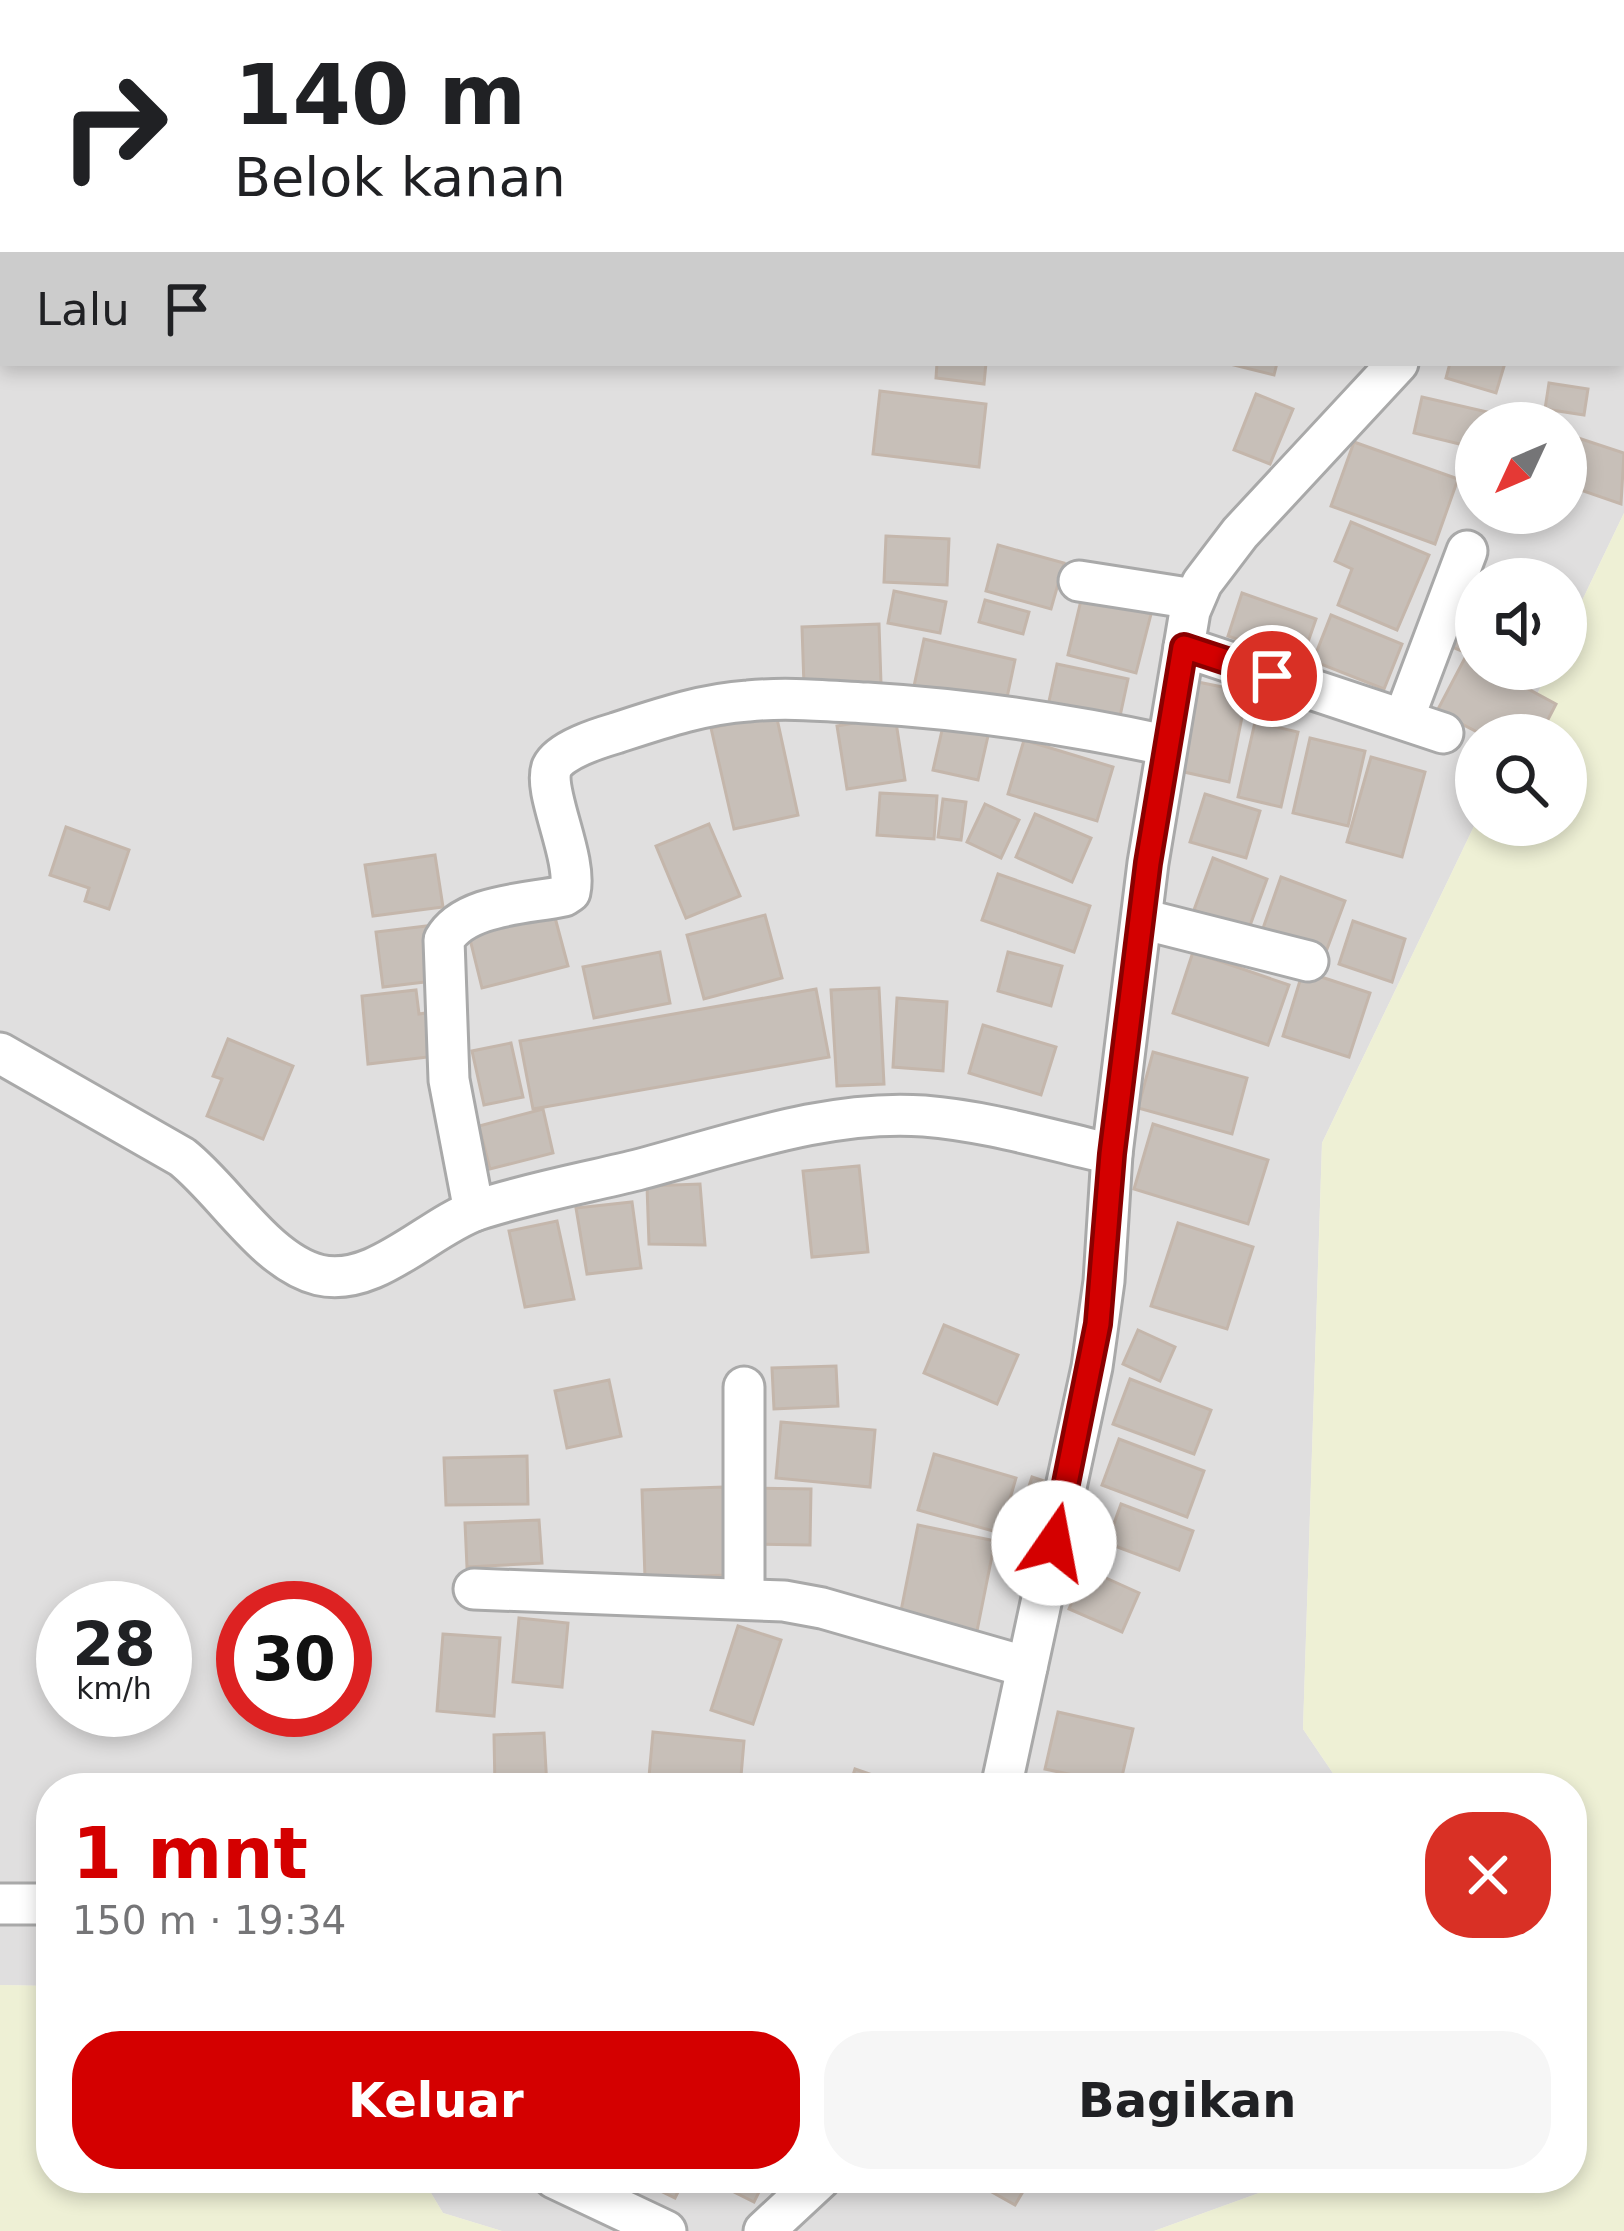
<!DOCTYPE html>
<html lang="id">
<head>
<meta charset="utf-8">
<style>
	:root { --surface:#fff; --page:#f6f6f6; --text:#202124; --muted:#757577; --accent:#d40000 }
	body { margin:0; font-family:"DejaVu Sans",sans-serif; background:var(--page); color:var(--text); height:100vh; display:flex; flex-direction:column; font-size:45px; white-space:nowrap }
	* { box-sizing:border-box; margin:0 }
	p { font-size:39px; color:var(--muted) }
	.icon { flex:none; width:66px; height:66px; fill:none; stroke:currentColor; stroke-width:2; stroke-linecap:round; stroke-linejoin:round }
	.map { position:relative; flex:1; overflow:hidden }
	.details { position:absolute; left:36px; top:1773px; width:1551px; height:420px; display:flex; flex-direction:column; background:var(--surface); border-radius:48px; box-shadow:0 6px 18px #0003 }
	.details>* { flex:none }
	.top-card { position:absolute; left:0px; top:0px; width:1626px; height:366px; box-shadow:0 6px 18px #0003; background:#fff; color:var(--text); overflow:hidden }
	.needle { width:78px; rotate:226deg }
	.fabs { position:absolute; left:1455px; top:402px; display:grid; gap:24px }
	.fabs a { display:grid; place-items:center; width:132px; height:132px; border-radius:50%; background:var(--surface); box-shadow:0 6px 18px #0003; font-size:60px }
	.speed { position:absolute; left:36px; top:1581px; display:flex; gap:24px; font-size:60px; font-weight:700; text-align:center }
	.speed>* { display:grid; place-content:center; width:156px; height:156px; border-radius:50%; background:var(--surface); box-shadow:0 6px 18px #0003; line-height:1 }
	.speed small { font-size:30px; font-weight:400 }
	.speed .limit { border:18px solid #d22; background:#fff; color:#111 }
	.pin { position:absolute; display:grid; place-items:center; width:102px; height:102px; color:#fff; margin:-51px; border:6px solid #fff; border-radius:50%; box-shadow:0 3px 12px #0007 }
	.me { position:absolute; width:132px; margin:-66px; rotate:12deg; stroke-linejoin:round; filter:drop-shadow(0 0 9px #0008) }
	.turn { display:flex; align-items:center; gap:42px; height:252px; padding:0 36px; font-size:54px }
	.turn .icon { width:156px; height:156px; stroke-width:2.5 }
	.turn b { display:block; font-size:84px; line-height:102px }
	.then { display:flex; align-items:center; height:114px; padding:0 36px; background:#0003; gap:24px; font-size:45px }
	.round { display:grid; place-items:center; flex:none; width:126px; height:126px; border-radius:48px; background:var(--page) }
	.headline { display:flex; align-items:center; justify-content:space-between; height:204px; padding:0 36px }
	h1 { font-size:72px; font-weight:700; line-height:90px; color:var(--accent) }
	.button { display:flex; gap:24px; margin-top:auto; padding:24px 36px }
	.button a { flex:1; height:138px; border-radius:48px; background:var(--accent); color:#fff; font-size:48px; font-weight:700; line-height:138px; text-align:center }
	.button a+a { background:var(--page); color:var(--text) }
	.map>svg:first-child { display:block }
	.residential { fill:#e0dfdf; fill-rule:evenodd }
	.farmland { fill:#eef0d5 }
	.building { fill:#c7bfb8; stroke:#c4b6ab; stroke-width:3 }
	.lines { fill:none; stroke-linecap:round; stroke-linejoin:round }
	.minor-casing { stroke:#a9a9a9; stroke-width:45 }
	.minor { stroke:#fff; stroke-width:39 }
	.route-casing { stroke:#8a0000; stroke-width:30 }
	.route { stroke:#d40000; stroke-width:21 }
</style>
</head>
<body>
<div class="map">
<svg width="1624" height="2231" viewBox="0 0 1624 2231">
	<rect width="100%" height="100%" fill="#f2efe9"/>
	<g class="residential">
		<path d="M 0,0 L 1624,0 L 1624,513 L 1566,634 L 1566,579 L 1476,579 L 1476,669 L 1549,669 L 1518,735 L 1476,735 L 1476,822 L 1322,1143 L 1303,1729 L 1343,1788 L 51,1788 L 51,1986 L 0,1985 ZM 3,3 L 1623,3 L 1623,363 L 3,363 ZM 1476,423 L 1566,423 L 1566,513 L 1476,513 ZM 63,1608 L 165,1608 L 165,1710 L 63,1710 ZM 243,1608 L 345,1608 L 345,1710 L 243,1710 Z"/>
		<polygon points="422,2178 1266,2178 1259,2193 1154,2231 502,2231 443,2213"/>
	</g>
	<g class="farmland">
		<polygon points="1624,513 1624,2231 1154,2231 1259,2193 1266,2178 1572,2178 1572,1788 1343,1788 1303,1729 1322,1143 1476,822 1566,825 1566,735 1518,735 1549,669 1566,669 1566,634"/>
		<polygon points="0,1985 51,1986 51,2178 422,2178 443,2213 502,2231 0,2231"/>
	</g>
	<g class="building">
		<rect x="843" y="0" width="85" height="3"/>
		<polygon points="1263,0 1345,0 1359,3 1263,3"/>
		<polygon points="1410,0 1532,0 1410,3"/>
		<polygon points="937,363 986,363 984,384 936,378"/>
		<polygon points="1226,363 1277,363 1274,375"/>
		<polygon points="1450,363 1505,363 1496,393 1446,378"/>
		<polygon points="1549,383 1588,389 1584,415 1545,409"/>
		<polygon points="880,391 986,404 979,467 873,454"/>
		<polygon points="1256,394 1293,409 1270,464 1234,450"/>
		<polygon points="1422,397 1505,416 1503,423 1476,423 1476,448 1414,433"/>
		<polygon points="1566,434 1624,453 1621,504 1566,485"/>
		<polygon points="1354,442 1458,479 1435,544 1331,506"/>
		<polygon points="1351,522 1429,555 1397,630 1338,605 1352,569 1335,561"/>
		<polygon points="886,536 949,539 947,585 884,582"/>
		<polygon points="998,545 1064,563 1051,609 986,591"/>
		<polygon points="894,591 946,602 940,633 888,623"/>
		<polygon points="1242,593 1316,619 1301,662 1228,636"/>
		<polygon points="1082,596 1151,614 1136,673 1068,655"/>
		<polygon points="1474,597 1476,597 1476,657 1452,647"/>
		<polygon points="985,600 1029,612 1023,634 979,622"/>
		<polygon points="1331,615 1402,644 1384,689 1313,661"/>
		<polygon points="879,624 881,683 804,686 802,627"/>
		<polygon points="924,639 1015,660 1005,707 914,686"/>
		<polygon points="1466,656 1476,661 1476,669 1491,669 1556,704 1540,735 1483,735 1437,711"/>
		<polygon points="1057,664 1128,679 1119,721 1048,706"/>
		<polygon points="1193,681 1247,692 1229,782 1175,770"/>
		<polygon points="776,714 798,815 734,829 711,728"/>
		<polygon points="895,716 905,780 847,789 837,726"/>
		<polygon points="1255,722 1298,732 1281,807 1238,797"/>
		<polygon points="943,726 988,736 978,780 933,770"/>
		<polygon points="1310,738 1365,751 1348,826 1293,813"/>
		<polygon points="1024,740 1113,767 1097,821 1008,794"/>
		<polygon points="1371,757 1425,772 1402,857 1347,842"/>
		<polygon points="880,793 937,796 934,839 877,835"/>
		<polygon points="1205,794 1260,811 1246,858 1190,842"/>
		<polygon points="943,799 966,802 961,840 938,837"/>
		<polygon points="985,804 1019,820 1001,858 967,842"/>
		<polygon points="1035,814 1091,838 1072,882 1016,857"/>
		<polygon points="709,824 740,896 686,918 656,846"/>
		<polygon points="66,827 129,850 109,909 85,901 89,888 50,875"/>
		<polygon points="435,855 443,907 373,916 365,865"/>
		<polygon points="1213,858 1267,879 1248,931 1194,910"/>
		<polygon points="998,874 1090,906 1074,952 982,920"/>
		<polygon points="1281,877 1345,901 1324,957 1261,934"/>
		<polygon points="553,910 568,966 482,988 468,931"/>
		<polygon points="765,915 782,978 704,999 687,935"/>
		<polygon points="1353,921 1405,939 1392,982 1339,964"/>
		<polygon points="435,925 442,980 383,987 376,932"/>
		<polygon points="660,952 670,1003 594,1018 583,967"/>
		<polygon points="1008,952 1062,966 1051,1006 998,991"/>
		<polygon points="1193,952 1289,985 1268,1045 1173,1013"/>
		<polygon points="1303,971 1370,993 1349,1057 1283,1036"/>
		<polygon points="879,988 884,1084 837,1086 831,990"/>
		<polygon points="816,989 829,1057 533,1109 520,1041"/>
		<polygon points="416,990 419,1014 439,1011 445,1055 368,1064 362,996"/>
		<polygon points="897,998 947,1002 943,1071 893,1067"/>
		<polygon points="983,1025 1056,1047 1041,1095 969,1073"/>
		<polygon points="228,1039 293,1066 263,1139 207,1116 222,1079 213,1076"/>
		<polygon points="511,1043 523,1097 484,1105 472,1051"/>
		<polygon points="1153,1052 1247,1078 1232,1134 1138,1108"/>
		<polygon points="543,1109 553,1153 490,1169 479,1126"/>
		<polygon points="1153,1124 1268,1160 1248,1224 1134,1189"/>
		<polygon points="859,1166 868,1252 812,1257 803,1171"/>
		<polygon points="700,1184 705,1245 649,1244 647,1186"/>
		<polygon points="632,1202 641,1268 587,1274 576,1208"/>
		<polygon points="557,1221 574,1299 525,1307 509,1231"/>
		<polygon points="1178,1223 1253,1247 1227,1329 1151,1306"/>
		<polygon points="944,1325 1018,1355 997,1404 924,1373"/>
		<polygon points="1138,1330 1175,1347 1160,1381 1123,1364"/>
		<polygon points="836,1366 838,1406 774,1409 772,1368"/>
		<polygon points="1130,1379 1211,1410 1194,1454 1113,1424"/>
		<polygon points="609,1380 621,1436 567,1448 555,1391"/>
		<polygon points="781,1422 875,1430 870,1487 776,1478"/>
		<polygon points="1119,1439 1204,1471 1187,1517 1102,1485"/>
		<polygon points="934,1454 1016,1478 1000,1533 918,1510"/>
		<polygon points="527,1456 528,1504 446,1505 444,1458"/>
		<polygon points="1032,1477 1062,1487 1040,1556 1010,1546"/>
		<polygon points="723,1487 727,1575 645,1578 642,1490"/>
		<polygon points="752,1488 811,1489 810,1545 751,1544"/>
		<polygon points="1121,1504 1193,1531 1179,1570 1107,1543"/>
		<polygon points="539,1520 542,1563 467,1567 465,1523"/>
		<polygon points="918,1525 995,1541 976,1636 899,1621"/>
		<polygon points="1086,1569 1139,1593 1122,1632 1069,1609"/>
		<polygon points="519,1618 568,1623 562,1687 513,1682"/>
		<polygon points="738,1626 781,1640 753,1724 711,1710"/>
		<polygon points="443,1634 500,1638 494,1716 437,1711"/>
		<polygon points="1058,1712 1133,1729 1120,1785 1045,1769"/>
		<polygon points="653,1732 744,1741 740,1788 648,1788"/>
		<polygon points="544,1733 547,1788 495,1788 494,1735"/>
		<polygon points="855,1769 910,1788 849,1788"/>
		<polygon points="641,2178 685,2178 675,2198 640,2181"/>
		<polygon points="706,2178 766,2178 754,2202"/>
		<polygon points="967,2178 1031,2178 1015,2205"/>
	</g>
	<g class="lines">
		<g class="minor-casing">
			<g id="minor">
				<polyline points="550,0 574,3"/>
				<polyline points="649,3 652,0"/>
				<polyline points="963,3 964,0"/>
				<polyline points="1577,3 1578,0"/>
				<polyline points="0,51 3,51"/>
				<polyline points="1079,581 1194,599"/>
				<polyline points="1184,647 1443,733"/>
				<polyline points="1404,718 1467,551"/>
				<polyline points="1142,919 1308,961"/>
				<path d="M 0,1053 L 182,1157 C 225,1191 266,1262 319,1275 C 375,1288 428,1227 477,1210 C 529,1193 584,1183 637,1170 C 729,1146 827,1109 924,1116 C 987,1121 1050,1140 1112,1154"/>
				<path d="M 474,1211 L 449,1080 L 444,940 C 464,904 527,904 564,896 L 570,892 C 578,858 542,791 552,767 C 560,750 599,738 616,733 C 659,719 702,704 748,701 C 788,697 827,701 867,703 C 967,709 1067,724 1165,745"/>
				<polyline points="474,1589 784,1601 822,1608 1027,1667"/>
				<polyline points="744,1598 744,1387"/>
				<polyline points="1001,1788 1092,1367 1104,1281 1112,1154 1148,863 1190,611 1202,583 1240,533 1398,363"/>
				<polyline points="0,1904 51,1904"/>
				<polyline points="554,2178 666,2231"/>
				<polyline points="764,2231 821,2178"/>
			</g>
		</g>
		<use href="#minor" class="minor"/>
	</g>
	<g class="lines">
		<g class="route-casing">
			<polyline id="route" points="1054,1543 1098,1324 1112,1154 1148,863 1184,647 1272,676"/>
		</g>
		<use href="#route" class="route"/>
	</g>
</svg>
<div class="fabs">
<a><svg class="needle" viewBox="-14 -14 28 28"><path d="M0-13l5 13h-10z" fill="#e53935"/><path d="M0 13l5-13h-10z" fill="#757577"/></svg></a>
<a><svg class="icon" aria-label="sound" viewBox="0 0 24 24"><path d="M4 9h4l5-4v14l-5-4H4zM17 9q2 3 0 6"/></svg></a>
<a><svg class="icon" aria-label="search" viewBox="0 0 24 24"><circle cx="10" cy="10" r="6"/><path d="M15 15l6 6"/></svg></a>
</div>
<div class="speed"><div>28<small>km/h</small></div><div class="limit">30</div></div>
<div class="pin" style="left:1272px;top:676px;background:#d93025"><svg class="icon" aria-label="arrive" viewBox="0 0 24 24"><path d="M6 21V4h12l-3 4 3 4H6"/></svg></div>
<svg class="me" style="left:1054px;top:1543px" viewBox="-20 -20 40 40"><circle r="19" fill="#fff"/><path d="M0-13L10 11 0 6-10 11z" fill="#d40000"/></svg>
<div class="top-card">
<div class="turn"><svg class="icon" aria-label="right" viewBox="0 0 24 24"><path d="M7 20v-9h11M14 6l5 5-5 5"/></svg><div><b>140 m</b>Belok kanan</div></div>
<div class="then">Lalu<svg class="icon" aria-label="arrive" viewBox="0 0 24 24"><path d="M6 21V4h12l-3 4 3 4H6"/></svg></div>
</div>
<section class="details">
<div class="headline"><div><h1>1 mnt</h1><p>150 m · 19:34</p></div><a class="round" style="background:#d93025;color:#fff"><svg class="icon" aria-label="close" viewBox="0 0 24 24"><path d="M6 6l12 12M18 6L6 18"/></svg></a></div>
<div class="button"><a>Keluar</a><a>Bagikan</a></div>
</section>
</div>
</body>
</html>
